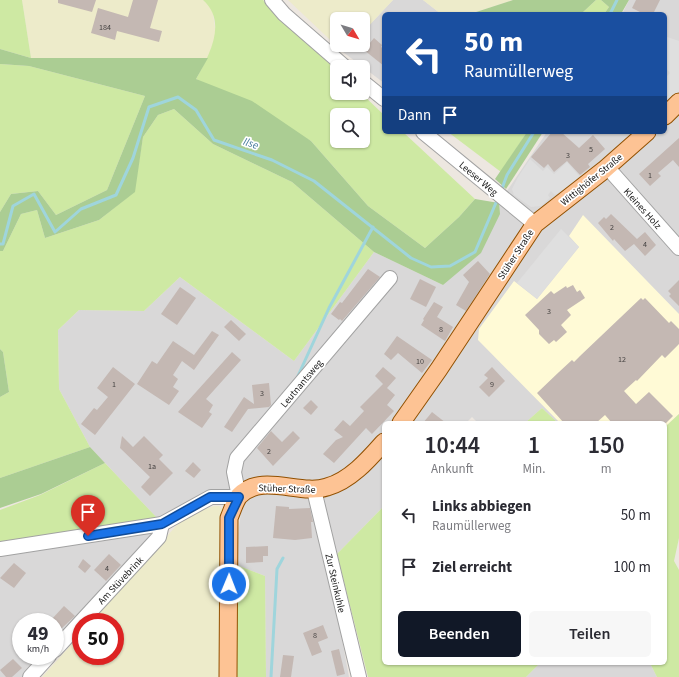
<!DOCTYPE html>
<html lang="de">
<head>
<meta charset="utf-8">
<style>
	:root { --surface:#fff; --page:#f7f7f7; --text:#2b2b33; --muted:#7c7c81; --accent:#111827 }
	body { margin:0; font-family:"Source Sans 3",sans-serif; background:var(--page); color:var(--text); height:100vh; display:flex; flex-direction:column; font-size:15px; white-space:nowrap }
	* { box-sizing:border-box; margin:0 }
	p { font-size:13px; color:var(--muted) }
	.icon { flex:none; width:22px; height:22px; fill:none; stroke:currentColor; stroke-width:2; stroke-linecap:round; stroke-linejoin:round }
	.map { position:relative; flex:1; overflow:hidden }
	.panel { position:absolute; left:382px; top:421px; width:285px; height:244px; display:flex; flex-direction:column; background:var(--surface); border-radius:6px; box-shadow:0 1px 3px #0004 }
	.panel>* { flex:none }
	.hud { position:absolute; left:382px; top:12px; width:285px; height:122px; border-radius:6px; box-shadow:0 1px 3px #0004; background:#1a4fa0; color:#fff; overflow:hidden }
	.needle { width:26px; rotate:128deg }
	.buttons { position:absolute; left:330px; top:12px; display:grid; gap:8px }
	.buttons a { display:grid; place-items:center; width:40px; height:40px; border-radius:6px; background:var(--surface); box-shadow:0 1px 3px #0004; font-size:20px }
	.speed { position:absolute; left:12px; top:613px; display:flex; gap:8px; font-size:20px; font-weight:700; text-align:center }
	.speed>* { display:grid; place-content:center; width:52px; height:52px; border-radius:50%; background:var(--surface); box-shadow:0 1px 3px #0004; line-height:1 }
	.speed small { font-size:10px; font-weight:400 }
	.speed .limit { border:6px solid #d22; background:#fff; color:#111 }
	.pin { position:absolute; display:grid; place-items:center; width:34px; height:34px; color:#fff; margin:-41px -17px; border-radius:50% 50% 50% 0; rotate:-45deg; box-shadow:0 0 4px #0007 }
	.pin .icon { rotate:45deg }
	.me { position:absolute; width:44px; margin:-22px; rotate:1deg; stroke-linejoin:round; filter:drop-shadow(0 0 3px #0008) }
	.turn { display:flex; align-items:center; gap:14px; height:84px; padding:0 16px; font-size:18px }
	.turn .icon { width:52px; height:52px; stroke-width:2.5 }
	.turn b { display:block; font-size:28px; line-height:34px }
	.then { display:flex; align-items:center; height:38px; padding:0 16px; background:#0003; gap:8px; font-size:15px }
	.eta { display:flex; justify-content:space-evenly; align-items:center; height:68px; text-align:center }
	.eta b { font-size:24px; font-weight:600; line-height:28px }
	.cta { display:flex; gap:8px; margin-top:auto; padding:8px 16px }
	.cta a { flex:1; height:46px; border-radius:6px; background:var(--accent); color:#fff; font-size:16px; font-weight:600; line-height:46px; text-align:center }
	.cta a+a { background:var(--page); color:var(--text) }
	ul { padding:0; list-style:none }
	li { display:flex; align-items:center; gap:12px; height:52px; padding:0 16px }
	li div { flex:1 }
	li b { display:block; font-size:15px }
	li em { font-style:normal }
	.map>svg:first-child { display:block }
	.residential { fill:#d9d8d8 }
	.education { fill:#fffad6 }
	.farmland { fill:#edebca }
	.grass { fill:#cee9a3; fill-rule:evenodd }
	.forest { fill:#abcd93 }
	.parking { fill:#dfdfdf }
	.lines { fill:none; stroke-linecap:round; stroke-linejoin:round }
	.stream { stroke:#9fd5dc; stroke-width:3 }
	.building { fill:#c4b8b3 }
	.minor-casing { stroke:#a2a2a2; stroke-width:16 }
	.major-casing { stroke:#915000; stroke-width:19 }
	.minor { stroke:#fff; stroke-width:14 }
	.major { stroke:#fdc394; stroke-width:17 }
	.route-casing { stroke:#114b97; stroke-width:10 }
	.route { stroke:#1a73e8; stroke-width:7 }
	.labels { text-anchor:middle; stroke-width:3.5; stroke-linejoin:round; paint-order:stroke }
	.number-label { font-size:8px; fill:#454241 }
	.street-label { font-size:10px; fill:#1b1b1b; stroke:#fff }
	.water-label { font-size:11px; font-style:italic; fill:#42789b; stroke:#fff }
</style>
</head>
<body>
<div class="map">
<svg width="679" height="677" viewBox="0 0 679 677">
	<rect width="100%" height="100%" fill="#ede7e0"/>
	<g class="residential">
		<polygon points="393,0 423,0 441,14 384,14 384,83 343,52 350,45 363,45 363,32"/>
		<polygon points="629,0 679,0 679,414 665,427 665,423 558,423 542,408 525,423 478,423 472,417 466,423 384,423 384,506 337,554 329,569 349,677 266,677 265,576 234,564 245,482 159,520 90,447 59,389 58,330 79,310 144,311 180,277 294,361 374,252 443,285 547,132 665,132 665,14 622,14"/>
		<polygon points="150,529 155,536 55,645 55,622 21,622 21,656 45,656 26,677 0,677 0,552"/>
		<polygon points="540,663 650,663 657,677 526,677"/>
	</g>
	<polygon class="education" points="583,215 679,314 679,414 665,427 665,423 560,423 478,340 479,329 514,281 537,299 579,247 569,236"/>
	<g class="farmland">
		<polygon points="22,0 203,0 212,7 216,35 208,58 31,58"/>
		<polygon points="288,0 393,0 363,32 363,19 337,19 337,45 350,45 343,52"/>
		<polygon points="423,0 513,0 470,14 441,14"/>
		<polygon points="214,506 219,506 225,511 221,677 42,677 81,634 81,656 115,656 115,622 91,622 176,526 188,515"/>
	</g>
	<g class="grass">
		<polygon points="0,0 22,0 31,58 0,49"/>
		<path d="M 203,0 L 263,0 L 337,71 L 337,93 L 361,93 L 384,115 L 384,132 L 403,132 L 475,199 L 459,217 L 425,248 L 368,206 L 311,141 L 196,79 C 209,56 228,22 203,0 ZM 337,115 L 363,115 L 363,141 L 337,141 Z"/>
		<polygon points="596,0 601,0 609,7 604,14 581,14"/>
		<polygon points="0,64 29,66 145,96 107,190 56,215 38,191 11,194 0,212"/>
		<polygon points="174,109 213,144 292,182 374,252 294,361 180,277 144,311 79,310 58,330 59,389 90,447 0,478 0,397 9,392 3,352 0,349 0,251 3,251 21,214 37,210 45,238 99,220 134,192 143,137 158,115"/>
		<polygon points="448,132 527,132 501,172"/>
		<polygon points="542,408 558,423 525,423"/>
		<polygon points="679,414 679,538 674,561 679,570 679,677 657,677 650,663 665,663 665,427"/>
		<polygon points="105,463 159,520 0,543 0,510 40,495"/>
		<polygon points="384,506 384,663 540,663 526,677 368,677 337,554"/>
		<polygon points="234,564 265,576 266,677 237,677"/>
	</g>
	<g class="forest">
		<polygon points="513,0 596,0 581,14 470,14"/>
		<polygon points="601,0 629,0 621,14 604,14 609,7"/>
		<polygon points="0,49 31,58 208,58 196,79 252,101 311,141 368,206 425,248 459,217 475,199 499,203 500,214 481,253 443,285 374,252 292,182 213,144 174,109 158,115 143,137 135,192 99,220 45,238 37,210 21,214 3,251 0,251 0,212 11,194 38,191 56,215 107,190 145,96 29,66 0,64"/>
		<polygon points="527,132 543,132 506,189 495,179"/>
		<polygon points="0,349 3,352 9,392 0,397"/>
		<polygon points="90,447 105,463 41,494 0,508 0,478"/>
	</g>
	<g class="parking">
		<polygon points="667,37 679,41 679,93 665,108 665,78 670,73 665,67 665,40"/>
		<polygon points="530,159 543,171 547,167 554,174 567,162 580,177 571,185 555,195 551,191 548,195 550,198 541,206 531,207 514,195 512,189 518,177"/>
		<polygon points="561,229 579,247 537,299 517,283"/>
	</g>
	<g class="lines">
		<g class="stream">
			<polyline points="610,14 617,0"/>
			<polyline points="501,191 507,175 534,132"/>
			<polyline points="0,244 3,244 13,206 34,194 55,232 81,209 116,195 133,158 149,107 178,97 196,110 214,140 272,160 314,181 411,258 431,267 450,266 475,252 498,198"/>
			<polyline points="297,378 329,308 373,227"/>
			<polyline points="271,677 277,569 283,558"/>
		</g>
	</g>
	<g class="building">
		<polygon points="58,0 96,0 92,12 58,3"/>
		<polygon points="133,0 158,0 150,28 162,31 159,42 117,31 115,40 91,33 98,8 128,17"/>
		<polygon points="636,0 660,0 653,14 644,14 632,8"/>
		<polygon points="374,38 382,45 381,47 384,49 384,66 364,50"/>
		<polygon points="552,132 561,132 579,148 593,135 605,149 588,164 590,167 580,175 567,161 554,172 548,164 544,168 531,157"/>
		<polygon points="679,138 679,167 673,160 658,173 661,176 650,186 639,174"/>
		<polygon points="611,214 637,239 645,232 656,245 645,256 634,244 625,251 614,239 613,241 598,223 604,217 606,219"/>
		<polygon points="478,261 490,274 466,311 456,305 469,282 463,275"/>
		<polygon points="368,269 380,277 342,321 340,319 339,320 331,314 340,302 342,303"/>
		<polygon points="420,279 436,287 426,307 410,299"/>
		<polygon points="679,280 679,306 669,296 671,294 668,291"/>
		<polygon points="573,285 577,292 580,290 585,298 567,310 571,315 561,325 567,332 556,342 554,340 549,344 539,334 539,330 525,315 551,291 554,294 566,286 567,288"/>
		<polygon points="180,287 196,298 177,325 161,314"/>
		<polygon points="641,298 643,300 645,298 669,323 671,321 679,329 679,344 665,358 662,355 637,381 636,380 624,391 636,404 649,392 673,416 666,423 612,423 605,415 596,423 564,423 537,393 559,372 572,360 574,362 580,356"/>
		<polygon points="434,302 443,307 437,317 453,327 445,341 421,325 424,320 423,319"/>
		<polygon points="231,320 246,334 239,341 224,327"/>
		<polygon points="212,331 219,335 194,370 182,361 173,375 178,379 173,387 179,391 169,405 137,384 152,361 157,364 173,341 194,355"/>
		<polygon points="397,336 432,360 422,373 398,353 391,360 384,354"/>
		<polygon points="232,352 241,360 206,399 213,405 209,412 212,414 202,428 178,412"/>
		<polygon points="113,367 135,384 95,435 81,424 94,408 97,410 108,397 97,388"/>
		<polygon points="383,367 396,378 387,388 395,395 387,405 394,411 372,434 366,428 334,463 323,454 336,440 343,437 334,430 343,420 350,426 364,411 360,407 383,384 375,376"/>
		<polygon points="492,367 505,381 489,397 479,387 488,378 484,375"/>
		<polygon points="269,383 271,405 269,407 248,409 232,432 224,427 244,397 254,404 252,385"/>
		<polygon points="311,400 318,407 311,415 303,408"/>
		<polygon points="432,412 446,423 423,423"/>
		<polygon points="271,431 282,442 293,431 300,438 273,466 257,448"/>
		<polygon points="122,436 133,447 144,436 163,455 159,459 173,473 150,496 141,487 150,477 120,448"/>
		<polygon points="193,462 201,470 194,478 185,471"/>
		<polygon points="276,506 289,507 289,509 310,508 313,522 311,522 312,538 295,540 273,538"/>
		<polygon points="268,546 268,556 263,556 263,562 246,563 246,547"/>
		<polygon points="109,554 121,565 106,581 94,570"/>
		<polygon points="83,559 91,566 85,573 78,567"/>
		<polygon points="14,563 26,573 14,588 0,578"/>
		<polygon points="64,606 75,616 61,629 51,620"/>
		<polygon points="323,625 328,638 318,642 322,652 312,656 303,633"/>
		<polygon points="339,649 345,674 337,676 331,651"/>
		<polygon points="283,655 294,656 291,677 280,677"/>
		<polygon points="13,659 22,668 12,677 6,677 0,670"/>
	</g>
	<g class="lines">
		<g class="minor-casing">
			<g id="minor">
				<polyline points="272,0 284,14 345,67"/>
				<polyline points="363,82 384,99"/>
				<polyline points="423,132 535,224"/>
				<polyline points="607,167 679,248"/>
				<polyline points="314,490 359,677"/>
				<polyline points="0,549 162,524 211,497 239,497 234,472 237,458 390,278"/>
				<polyline points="55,650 159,537 162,524"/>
				<polyline points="30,677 49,656"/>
			</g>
		</g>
		<g class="major-casing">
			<g id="major">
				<polyline points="665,116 679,102"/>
				<polyline points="401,423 439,369 535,224 604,170 647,132"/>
				<path d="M 228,677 L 229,518 C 232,511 235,501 239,496 C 262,472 300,496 327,487 C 350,481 369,459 384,442"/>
			</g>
		</g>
		<use href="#minor" class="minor"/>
		<use href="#major" class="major"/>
	</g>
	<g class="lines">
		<g class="route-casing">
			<polyline id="route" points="88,536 162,524 210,497 239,497 229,518 229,584"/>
		</g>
		<use href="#route" class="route"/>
	</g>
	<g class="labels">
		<g class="number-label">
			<text x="105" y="30">184</text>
			<text x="591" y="152">5</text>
			<text x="568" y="158">3</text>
			<text x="650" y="178">1</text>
			<text x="612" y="230">2</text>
			<text x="645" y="247">4</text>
			<text x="549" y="314">3</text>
			<text x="441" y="332">8</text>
			<text x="622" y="362">12</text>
			<text x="420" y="364">10</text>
			<text x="114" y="387">1</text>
			<text x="492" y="387">9</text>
			<text x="262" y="396">3</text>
			<text x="269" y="454">2</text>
			<text x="152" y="469">1a</text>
			<text x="107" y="571">4</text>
			<text x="315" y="638">8</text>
		</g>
		<g class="street-label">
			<text transform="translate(479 178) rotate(40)" y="4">Leeser Weg</text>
			<text transform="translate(591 179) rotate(-39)" y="4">Wittighöfer Straße</text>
			<text transform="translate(643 208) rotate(48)" y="4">Kleines Holz</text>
			<text transform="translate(515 254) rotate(-57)" y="4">Stüher Straße</text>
			<text transform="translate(301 383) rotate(-50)" y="4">Leutnantsweg</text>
			<text transform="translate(287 488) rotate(2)" y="4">Stüher Straße</text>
			<text transform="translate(120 580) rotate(-47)" y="4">Am Stüvebrink</text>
			<text transform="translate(336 583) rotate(77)" y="4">Zur Steinkuhle</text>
		</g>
		<g class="water-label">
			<text transform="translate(251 143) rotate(19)" y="4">Ilse</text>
		</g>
	</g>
</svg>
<div class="buttons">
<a><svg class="needle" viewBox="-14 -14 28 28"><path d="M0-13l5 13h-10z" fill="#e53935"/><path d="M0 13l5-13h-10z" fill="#7c7c81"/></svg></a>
<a><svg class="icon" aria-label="sound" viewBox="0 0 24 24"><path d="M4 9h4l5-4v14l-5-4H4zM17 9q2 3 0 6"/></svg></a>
<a><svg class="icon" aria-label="search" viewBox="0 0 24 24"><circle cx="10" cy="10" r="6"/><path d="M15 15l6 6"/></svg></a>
</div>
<div class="speed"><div>49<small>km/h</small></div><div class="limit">50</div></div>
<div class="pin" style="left:88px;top:536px;background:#d93025"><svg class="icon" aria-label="arrive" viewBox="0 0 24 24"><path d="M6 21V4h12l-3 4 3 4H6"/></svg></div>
<svg class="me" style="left:229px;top:584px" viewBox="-20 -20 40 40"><circle r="17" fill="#1a73e8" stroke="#fff" stroke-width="3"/><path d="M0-11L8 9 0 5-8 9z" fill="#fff"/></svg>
<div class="hud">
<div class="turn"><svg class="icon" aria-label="left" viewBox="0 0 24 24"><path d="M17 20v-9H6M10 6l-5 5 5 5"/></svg><div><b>50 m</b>Raumüllerweg</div></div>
<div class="then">Dann<svg class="icon" aria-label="arrive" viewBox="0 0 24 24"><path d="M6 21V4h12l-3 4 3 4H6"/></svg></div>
</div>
<section class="panel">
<div class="eta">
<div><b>10:44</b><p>Ankunft</p></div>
<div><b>1</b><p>Min.</p></div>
<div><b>150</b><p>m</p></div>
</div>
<ul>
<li><svg class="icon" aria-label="left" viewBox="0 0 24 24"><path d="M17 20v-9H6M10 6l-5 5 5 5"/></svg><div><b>Links abbiegen</b><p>Raumüllerweg</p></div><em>50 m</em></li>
<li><svg class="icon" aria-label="arrive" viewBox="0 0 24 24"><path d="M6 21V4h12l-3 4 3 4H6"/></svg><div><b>Ziel erreicht</b></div><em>100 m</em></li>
</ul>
<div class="cta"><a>Beenden</a><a>Teilen</a></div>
</section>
</div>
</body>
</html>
